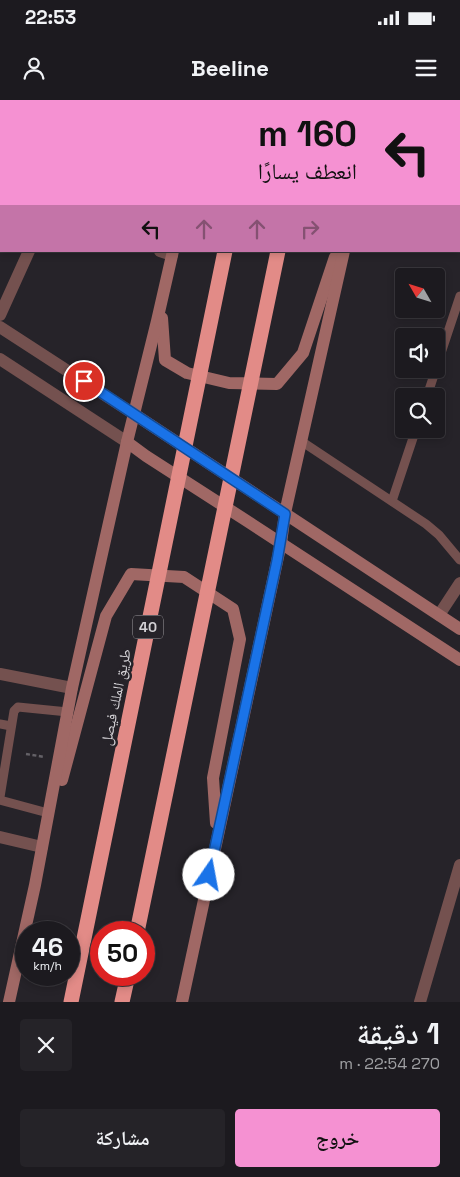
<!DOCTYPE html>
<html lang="ar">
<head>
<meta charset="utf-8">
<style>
	:root { --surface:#1c1a1f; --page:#252328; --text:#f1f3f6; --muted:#a0a1a4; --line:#3a383d; --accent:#f591d2 }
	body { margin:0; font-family:"Space Grotesk","Noto Naskh Arabic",sans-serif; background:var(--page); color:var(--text); direction:rtl; height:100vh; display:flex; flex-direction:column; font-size:19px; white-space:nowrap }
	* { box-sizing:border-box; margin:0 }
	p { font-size:16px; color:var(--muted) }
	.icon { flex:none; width:28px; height:28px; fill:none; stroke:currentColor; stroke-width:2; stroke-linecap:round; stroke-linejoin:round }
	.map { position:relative; height:902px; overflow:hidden; direction:ltr }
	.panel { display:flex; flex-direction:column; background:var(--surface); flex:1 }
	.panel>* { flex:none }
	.hud { position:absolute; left:0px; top:0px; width:460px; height:152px; box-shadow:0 2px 8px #0003,0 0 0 1px var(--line); direction:rtl; background:#f591d2; color:#111; overflow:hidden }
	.needle { width:32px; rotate:309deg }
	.buttons { position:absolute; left:395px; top:168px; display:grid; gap:10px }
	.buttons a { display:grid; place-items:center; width:50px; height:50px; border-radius:5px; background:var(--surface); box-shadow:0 2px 8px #0003,0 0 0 1px var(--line); font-size:25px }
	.speed { position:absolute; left:15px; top:821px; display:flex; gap:10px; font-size:25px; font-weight:700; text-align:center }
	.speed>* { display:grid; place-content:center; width:65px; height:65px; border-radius:50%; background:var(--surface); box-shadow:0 2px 8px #0003,0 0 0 1px var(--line); line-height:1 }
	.speed small { font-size:12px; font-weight:400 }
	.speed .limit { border:8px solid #d22; background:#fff; color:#111 }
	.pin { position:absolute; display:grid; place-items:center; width:42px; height:42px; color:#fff; margin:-21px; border:2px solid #fff; border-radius:50%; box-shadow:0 1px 5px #0007 }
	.me { position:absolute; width:55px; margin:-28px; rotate:12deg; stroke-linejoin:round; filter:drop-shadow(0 0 4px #0008) }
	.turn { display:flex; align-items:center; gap:18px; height:105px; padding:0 20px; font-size:22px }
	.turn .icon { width:65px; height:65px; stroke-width:2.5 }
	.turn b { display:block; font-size:35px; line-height:42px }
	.lanes { display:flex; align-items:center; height:48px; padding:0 20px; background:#0003; justify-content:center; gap:25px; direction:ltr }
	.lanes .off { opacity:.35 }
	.round { display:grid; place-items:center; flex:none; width:52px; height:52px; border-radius:5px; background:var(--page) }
	.headline { display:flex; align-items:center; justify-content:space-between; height:85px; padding:0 20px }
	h1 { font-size:30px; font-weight:600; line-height:38px }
	.action { display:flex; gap:10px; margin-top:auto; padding:10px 20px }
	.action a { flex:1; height:58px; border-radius:5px; background:var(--accent); color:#111; font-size:20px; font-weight:600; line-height:58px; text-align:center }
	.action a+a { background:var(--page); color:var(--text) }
	.status { display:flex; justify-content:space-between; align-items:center; height:35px; padding:0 25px; background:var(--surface); direction:ltr }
	.status svg { height:14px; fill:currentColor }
	header { display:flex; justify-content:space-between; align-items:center; height:65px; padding:0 20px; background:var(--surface); font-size:22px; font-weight:600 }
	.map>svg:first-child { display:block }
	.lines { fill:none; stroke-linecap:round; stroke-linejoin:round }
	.path { stroke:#646167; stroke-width:2.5; stroke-dasharray:4 2.5; stroke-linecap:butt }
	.lane { stroke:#74514f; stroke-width:9 }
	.street { stroke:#74514f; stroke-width:12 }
	.secondary { stroke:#a06865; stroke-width:12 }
	.highway { stroke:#e28b87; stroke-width:15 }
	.highway-bridge { stroke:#e28b87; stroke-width:15 }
	.route-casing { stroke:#114b97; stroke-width:12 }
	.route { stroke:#1a73e8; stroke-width:9 }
	.labels { text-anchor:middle; stroke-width:5; stroke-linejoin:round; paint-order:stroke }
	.shield { fill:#262329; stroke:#9f9da1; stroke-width:1 }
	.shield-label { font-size:14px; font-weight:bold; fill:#d3d1d5 }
	.street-label { font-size:15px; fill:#d3d1d5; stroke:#262329 }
</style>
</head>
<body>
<div class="status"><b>22:53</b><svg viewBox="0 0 49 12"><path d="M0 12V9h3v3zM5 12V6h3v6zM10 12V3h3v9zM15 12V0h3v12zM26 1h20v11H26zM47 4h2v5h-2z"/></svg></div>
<header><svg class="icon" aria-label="menu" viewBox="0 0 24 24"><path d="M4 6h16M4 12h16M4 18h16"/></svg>Beeline<svg class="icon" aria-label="person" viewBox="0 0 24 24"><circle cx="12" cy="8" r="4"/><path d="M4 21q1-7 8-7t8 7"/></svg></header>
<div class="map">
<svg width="460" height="902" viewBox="0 0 460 902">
	<rect width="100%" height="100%" fill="#262329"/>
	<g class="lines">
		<polyline class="path" points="26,654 45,657"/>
		<g class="lane">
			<polyline points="436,268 460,196"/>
			<polyline points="427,296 436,269"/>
			<polyline points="301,341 426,424 439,435 460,460"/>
			<polyline points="392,401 416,329"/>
			<polyline points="0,624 11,626"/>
			<polyline points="0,697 14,611 18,607 68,612"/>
			<polyline points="0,700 48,713"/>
		</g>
		<g class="street">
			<polyline points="35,0 39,1"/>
			<polyline points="459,42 460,42"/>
			<polyline points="160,151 172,155"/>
			<polyline points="0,215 29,151"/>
			<polyline points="0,227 134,314"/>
			<polyline points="0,259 127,342"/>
			<polyline points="439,515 460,483"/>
			<polyline points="0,574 72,588"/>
			<polyline points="0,737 42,747"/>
			<polyline points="420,902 460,765"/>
		</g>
		<g class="secondary">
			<polyline points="208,1 208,0"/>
			<polyline points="381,1 382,0"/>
			<polyline points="162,218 165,260 187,273 229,283 277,284 303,253 335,157"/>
			<polyline points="134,314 460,529"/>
			<polyline points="127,342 146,356 247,421 460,560"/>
			<polyline points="62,680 106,516 131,474 184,477 233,509 240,539 213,678 216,723"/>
			<polyline points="9,902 35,785 72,588 127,342 157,221 173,151"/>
			<polyline points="182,902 281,443 285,413 344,151"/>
		</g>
		<g class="highway">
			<polyline points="262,1 262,0"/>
			<polyline points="316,1 317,0"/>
			<polyline points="122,902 128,875"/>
		</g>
		<g class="highway-bridge">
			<polyline points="137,832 278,151"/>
			<polyline points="71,902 225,151"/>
		</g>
	</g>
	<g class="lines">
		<g class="route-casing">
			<polyline id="route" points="84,281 285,414 277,461 209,775"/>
		</g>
		<use href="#route" class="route"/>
	</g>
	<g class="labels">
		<rect class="shield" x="133" y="515.5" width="30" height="23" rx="4"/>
		<g class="shield-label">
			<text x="148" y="532">40</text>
		</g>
		<g class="street-label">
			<text transform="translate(116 597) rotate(-78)" y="5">طريق الملك فيصل</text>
		</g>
	</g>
</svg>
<div class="buttons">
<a><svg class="needle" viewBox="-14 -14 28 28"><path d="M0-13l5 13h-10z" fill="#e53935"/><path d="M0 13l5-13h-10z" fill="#a0a1a4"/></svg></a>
<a><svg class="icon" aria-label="sound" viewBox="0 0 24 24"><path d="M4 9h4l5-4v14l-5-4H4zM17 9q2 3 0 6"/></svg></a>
<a><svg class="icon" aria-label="search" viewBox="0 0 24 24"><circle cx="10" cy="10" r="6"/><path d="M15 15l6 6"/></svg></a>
</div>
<div class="speed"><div>46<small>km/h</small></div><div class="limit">50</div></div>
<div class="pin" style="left:84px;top:281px;background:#d93025"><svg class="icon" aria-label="arrive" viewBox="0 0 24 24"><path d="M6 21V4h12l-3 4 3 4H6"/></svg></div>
<svg class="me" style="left:209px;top:775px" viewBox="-20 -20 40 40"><circle r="19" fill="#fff"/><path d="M0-13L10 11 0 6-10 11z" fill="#1a73e8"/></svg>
<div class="hud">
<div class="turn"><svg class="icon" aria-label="left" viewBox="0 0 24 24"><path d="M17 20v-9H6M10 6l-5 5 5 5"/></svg><div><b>160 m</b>انعطف يسارًا</div></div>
<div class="lanes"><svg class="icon" aria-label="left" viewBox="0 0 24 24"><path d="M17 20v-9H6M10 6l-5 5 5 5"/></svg><svg class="icon off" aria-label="ahead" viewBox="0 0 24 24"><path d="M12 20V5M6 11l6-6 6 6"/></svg><svg class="icon off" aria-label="ahead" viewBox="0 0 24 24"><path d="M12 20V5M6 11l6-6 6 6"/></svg><svg class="icon off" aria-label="right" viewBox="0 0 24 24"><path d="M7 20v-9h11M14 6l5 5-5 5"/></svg></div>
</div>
</div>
<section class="panel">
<div class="headline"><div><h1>1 دقيقة</h1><p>270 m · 22:54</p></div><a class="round"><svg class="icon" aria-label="close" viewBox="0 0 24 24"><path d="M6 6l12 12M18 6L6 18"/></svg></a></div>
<div class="action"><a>خروج</a><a>مشاركة</a></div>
</section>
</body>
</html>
